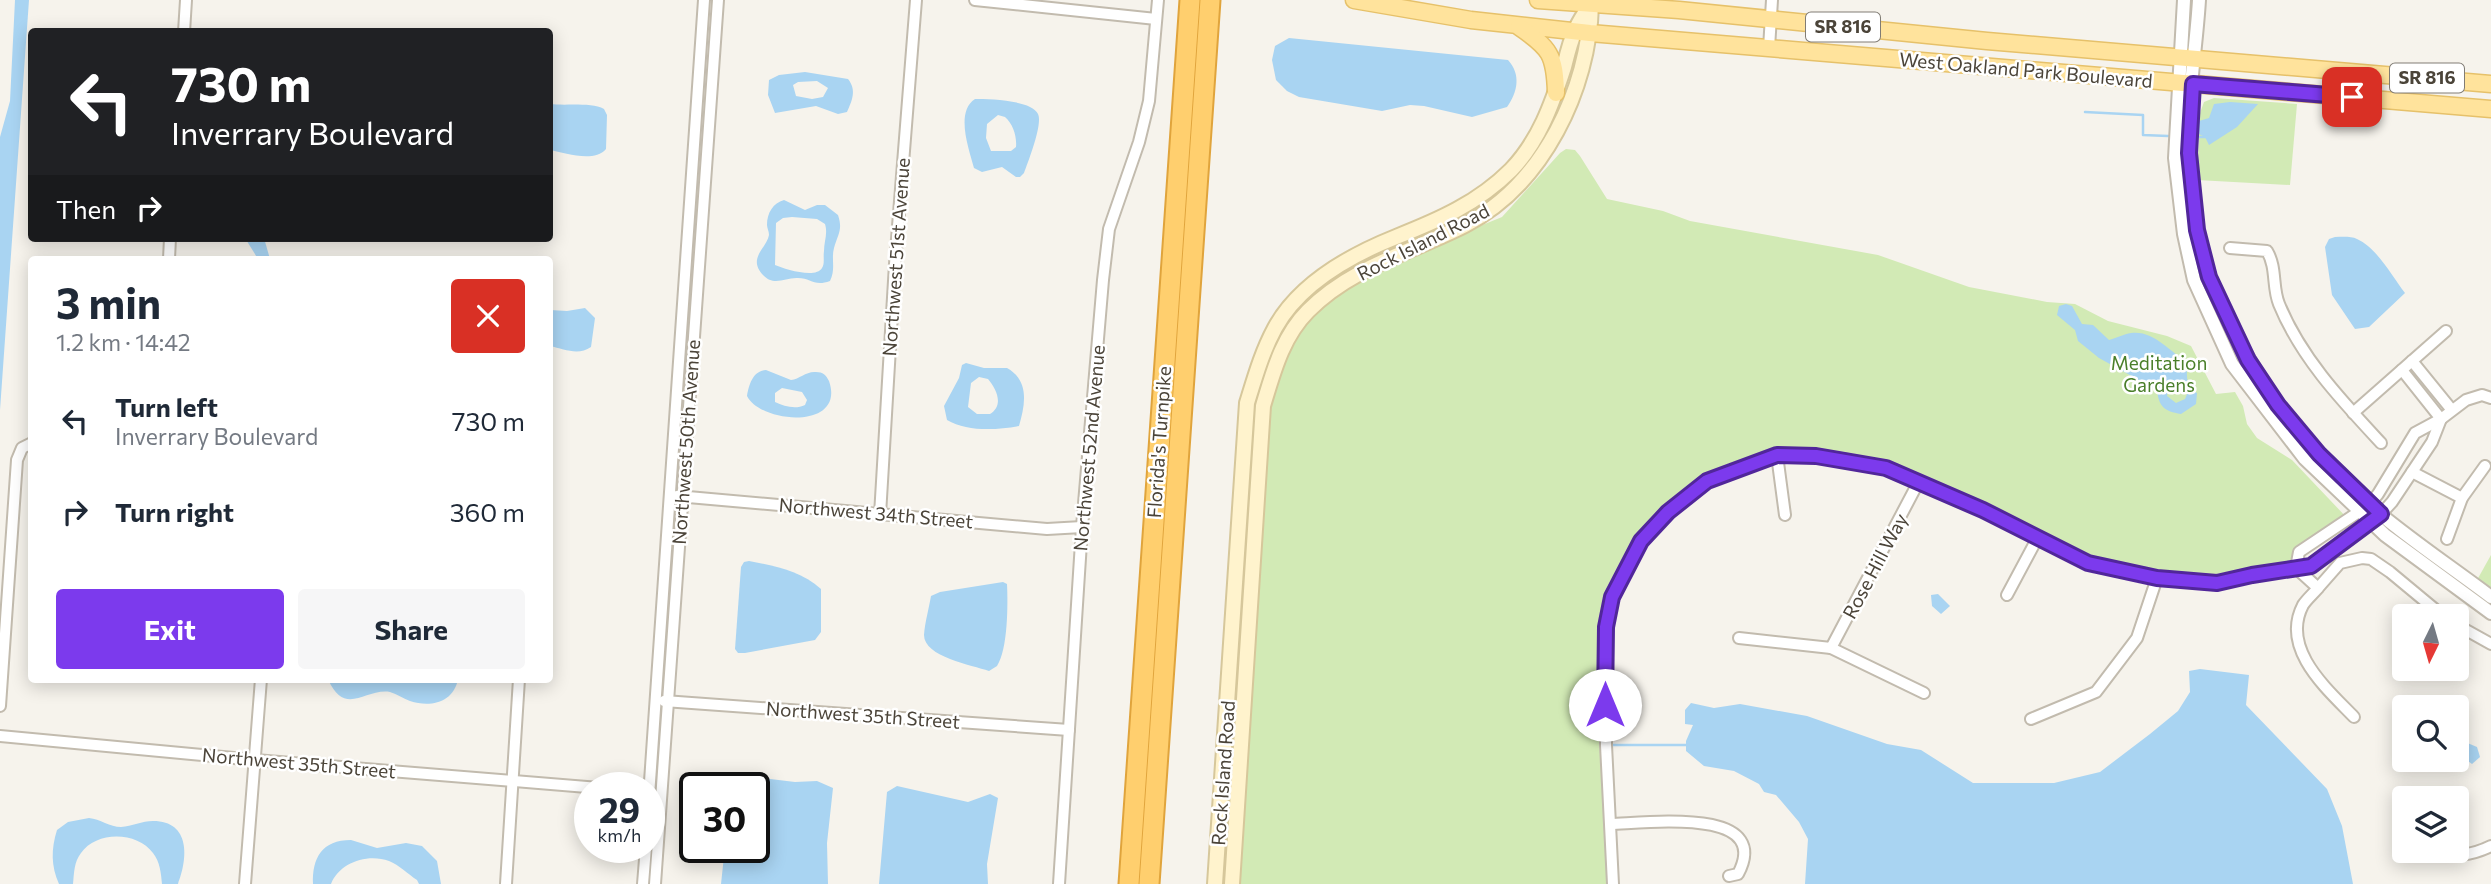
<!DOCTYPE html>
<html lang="en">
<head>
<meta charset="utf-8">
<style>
	:root { --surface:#fff; --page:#f6f6f7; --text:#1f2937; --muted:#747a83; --accent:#7c3aed }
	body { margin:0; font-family:Commissioner,sans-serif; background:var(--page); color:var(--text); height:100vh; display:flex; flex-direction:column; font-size:26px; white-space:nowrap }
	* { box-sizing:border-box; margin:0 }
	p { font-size:23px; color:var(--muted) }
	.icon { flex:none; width:38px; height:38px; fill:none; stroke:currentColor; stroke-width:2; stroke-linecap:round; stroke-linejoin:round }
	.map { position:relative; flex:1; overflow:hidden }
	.details { position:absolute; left:28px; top:256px; width:525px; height:427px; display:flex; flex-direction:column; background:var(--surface); border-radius:7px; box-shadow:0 4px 18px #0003 }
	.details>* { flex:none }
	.hud { position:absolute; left:28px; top:28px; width:525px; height:214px; border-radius:7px; box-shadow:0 4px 18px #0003; background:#202124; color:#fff; overflow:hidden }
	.needle { width:46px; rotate:185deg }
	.tools { position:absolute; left:2392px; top:604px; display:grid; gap:14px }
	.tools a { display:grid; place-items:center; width:77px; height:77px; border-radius:7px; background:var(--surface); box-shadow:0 4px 18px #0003; font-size:35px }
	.speed { position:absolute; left:574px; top:772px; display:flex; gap:14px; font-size:35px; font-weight:700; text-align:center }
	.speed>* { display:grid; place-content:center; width:91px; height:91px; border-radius:50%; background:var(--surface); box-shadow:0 4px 18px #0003; line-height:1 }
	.speed small { font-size:18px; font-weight:400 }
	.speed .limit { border:4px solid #111; border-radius:10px; background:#fff; color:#111 }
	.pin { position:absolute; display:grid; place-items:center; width:60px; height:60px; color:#fff; margin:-30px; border-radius:14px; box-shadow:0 4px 10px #0006 }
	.me { position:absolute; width:77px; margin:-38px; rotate:0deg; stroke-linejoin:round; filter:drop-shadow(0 0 5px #0008) }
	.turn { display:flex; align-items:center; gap:24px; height:147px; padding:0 28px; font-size:32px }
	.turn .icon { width:91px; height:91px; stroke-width:2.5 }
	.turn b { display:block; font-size:49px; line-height:60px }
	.then { display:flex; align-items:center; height:66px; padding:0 28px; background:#0003; gap:14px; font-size:26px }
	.round { display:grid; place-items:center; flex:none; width:74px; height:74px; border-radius:7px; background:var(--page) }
	.overview { display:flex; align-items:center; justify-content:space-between; height:119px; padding:0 28px }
	h1 { font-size:42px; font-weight:700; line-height:52px }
	.cta { display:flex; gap:14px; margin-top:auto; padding:14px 28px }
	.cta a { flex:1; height:80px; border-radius:7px; background:var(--accent); color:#fff; font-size:28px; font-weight:700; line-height:80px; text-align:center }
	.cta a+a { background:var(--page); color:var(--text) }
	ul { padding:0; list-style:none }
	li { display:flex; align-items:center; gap:21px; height:91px; padding:0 28px }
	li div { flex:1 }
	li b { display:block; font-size:26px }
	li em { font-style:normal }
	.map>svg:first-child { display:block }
	.green { fill:#d2eab5 }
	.water { fill:#a9d4f2; fill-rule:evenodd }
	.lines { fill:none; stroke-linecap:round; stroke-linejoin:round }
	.stream { stroke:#a9d4f2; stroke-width:2.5 }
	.minor-casing { stroke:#c2bbae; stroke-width:14 }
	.tertiary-casing { stroke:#c2bbae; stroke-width:16 }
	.secondary-casing { stroke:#d6c79b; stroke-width:18 }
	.primary-casing { stroke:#e6c16a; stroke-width:19 }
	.motorway-casing { stroke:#e0a43c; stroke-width:23 }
	.minor { stroke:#fff; stroke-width:10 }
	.tertiary { stroke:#fff; stroke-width:12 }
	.secondary { stroke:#fff3cd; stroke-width:14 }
	.primary { stroke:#ffe39c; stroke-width:16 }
	.motorway { stroke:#ffcf6e; stroke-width:19 }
	.route-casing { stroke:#51269a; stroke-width:18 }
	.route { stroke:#7c3aed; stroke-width:12 }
	.labels { text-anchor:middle; stroke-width:5; stroke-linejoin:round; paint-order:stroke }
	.shield { fill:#fff; stroke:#817c74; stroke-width:2 }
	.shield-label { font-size:18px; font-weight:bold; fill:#4b4439 }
	.street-label { font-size:19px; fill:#4b4439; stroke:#fff }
	.park-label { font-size:19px; fill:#4a7f2a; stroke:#fff }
</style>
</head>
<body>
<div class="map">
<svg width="2491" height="884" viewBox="0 0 2491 884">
	<rect width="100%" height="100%" fill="#f6f3ec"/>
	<g class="green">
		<polygon points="2214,98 2297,104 2290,185 2197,180 2200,113 2204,102"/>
		<polygon points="1566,149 1575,150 1580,156 1607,199 1663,211 1690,221 1878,255 1969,287 2047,302 2075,304 2108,321 2167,336 2191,346 2216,394 2235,392 2243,406 2247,424 2257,438 2292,460 2348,519 2299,552 2296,568 2217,583 2088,563 1886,468 1777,455 1707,481 1641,541 1612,597 1606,627 1613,884 1236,884 1267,409 1289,339 1331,297 1394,261 1502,217 1560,153"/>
		<polygon points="2491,555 2491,590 2477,580"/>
	</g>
	<g class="water">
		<polygon points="15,0 29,0 0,410 0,137 10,101"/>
		<path d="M 1289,38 L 1508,60 C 1521,74 1518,92 1507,107 L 1472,117 L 1424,106 L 1410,105 L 1382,111 L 1299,97 L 1287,91 L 1276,80 L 1272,60 L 1275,46 Z"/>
		<path d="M 805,72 L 848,79 C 857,90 852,101 847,112 L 838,114 L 816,106 L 775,113 L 768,95 L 769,80 L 779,75 ZM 817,81 L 828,88 L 823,97 L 812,99 L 796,96 L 793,85 L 798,82 Z"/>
		<path d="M 975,99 C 989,99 1032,100 1038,114 C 1043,124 1028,162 1024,173 L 1020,177 L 1016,177 L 1002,167 L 982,172 L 974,168 C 969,149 955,112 975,99 ZM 998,115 L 1005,117 C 1013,124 1017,136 1016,147 L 1011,151 L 991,151 L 986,138 L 987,124 Z"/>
		<polygon points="2230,102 2258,104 2237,127 2209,145 2205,137 2199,134 2199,121 2209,118 2214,104"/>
		<path d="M 550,104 C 565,106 591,102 604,109 L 607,115 L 606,149 C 594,163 565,153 550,150 Z"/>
		<path d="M 784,200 L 805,210 L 817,205 L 825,205 L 838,215 C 843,230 838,234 834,248 C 831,259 836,269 830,281 C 814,287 811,278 798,278 C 786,277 774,287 763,275 C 747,258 767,248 769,235 C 769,231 767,228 767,225 C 767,213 773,203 784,200 ZM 792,217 L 817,219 L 825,224 C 828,234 824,241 824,251 C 823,257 825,263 822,268 C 816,279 784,269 775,265 L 776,223 L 783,218 Z"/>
		<path d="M 2335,237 C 2342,237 2351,236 2357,239 C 2377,248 2392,276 2405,293 L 2369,327 L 2355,329 L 2332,295 L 2325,247 L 2329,239 Z"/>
		<polygon points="245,238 264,238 270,259 258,259"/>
		<path d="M 2066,304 L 2072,306 L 2082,324 L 2093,325 L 2109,340 C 2116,338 2124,334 2131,333 C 2154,330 2170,352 2187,362 C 2187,376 2185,386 2197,393 L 2196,404 L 2181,414 C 2164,411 2159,407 2157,390 L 2099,358 L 2078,341 L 2075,330 L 2057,315 L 2059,306 ZM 2169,384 L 2186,386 L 2188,392 L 2185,399 L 2176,403 L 2167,396 Z"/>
		<path d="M 585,308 L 595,318 L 591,347 C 578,356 564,349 550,346 L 550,310 L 567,311 Z"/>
		<path d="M 966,363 L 984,368 L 1007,368 C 1030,381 1025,405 1019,426 C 997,430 967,432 947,420 L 944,406 L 959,378 L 962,365 ZM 979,377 L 988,379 C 997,390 1004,405 990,414 L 977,414 L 968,407 L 971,383 Z"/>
		<path d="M 766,370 L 791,380 C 800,379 806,371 816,372 C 823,372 826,375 829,381 C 846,430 761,424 747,396 C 749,384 753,371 766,370 ZM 782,388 L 802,392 L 807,400 L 805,405 C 795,410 784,406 775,402 L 775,393 Z"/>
		<path d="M 749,561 C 775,566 801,571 821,589 L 821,632 L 815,640 L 745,653 L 738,653 L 735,649 L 741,567 L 744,562 Z"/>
		<path d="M 1003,582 L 1007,584 C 1008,605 1008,649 997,666 L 989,671 C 972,665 924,657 924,635 C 925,622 929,608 931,596 L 940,592 Z"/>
		<polygon points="1938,594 1950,606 1941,614 1932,606 1931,595"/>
		<polygon points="2200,669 2249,675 2246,705 2327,789 2342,826 2353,884 1805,884 1808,839 1799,822 1776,795 1764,792 1759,784 1734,771 1704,766 1686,751 1686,741 1693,725 1685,724 1685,710 1691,703 1714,708 1740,704 1807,716 1887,744 1921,750 1973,783 2054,783 2100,772 2150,734 2178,711 2190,692 2189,671"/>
		<path d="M 328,679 L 376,679 L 392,683 L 409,679 L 458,679 C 454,702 431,708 410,701 C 404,699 397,694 390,692 C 365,688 345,718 328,679 Z"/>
		<polygon points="2465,742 2477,747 2480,757 2472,764 2457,753 2457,743"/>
		<polygon points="739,775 795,782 817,781 833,788 827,843 828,884 721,884 725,847 754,847 754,788 729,787 730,779"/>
		<polygon points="897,786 968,802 990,794 998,798 987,864 988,884 879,884 887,792"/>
		<path d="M 89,818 C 100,819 110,827 121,827 C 132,826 142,821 153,821 C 191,821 188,859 178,884 L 162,884 C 161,873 160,862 153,853 C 137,831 96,831 81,853 C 74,862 74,873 73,884 L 59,884 C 51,866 51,849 57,830 L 68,822 Z"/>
		<path d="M 351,840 L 377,848 L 406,843 L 422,846 L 437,861 L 441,884 L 419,884 L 417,880 C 408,874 399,865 389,861 C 367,853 339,863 331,884 L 313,884 C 312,858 322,840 351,840 Z"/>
	</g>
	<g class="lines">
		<g class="stream">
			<polyline points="2085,112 2143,115 2143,135 2168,136"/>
			<polyline points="2200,137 2209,137"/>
			<polyline points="1609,745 1686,745"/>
		</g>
		<g class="minor-casing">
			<g id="minor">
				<polyline points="975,0 1156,19"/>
				<polyline points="184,32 186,0"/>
				<polyline points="1769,48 1772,0"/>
				<path d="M 2230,248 L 2267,251 C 2277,268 2272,287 2279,304 C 2301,358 2342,401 2381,443"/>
				<polyline points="169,259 170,238"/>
				<polyline points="2412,361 2451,409"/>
				<polyline points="2402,370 2441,419"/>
				<polyline points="2353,413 2446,331"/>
				<polyline points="1777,455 1785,515"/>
				<polyline points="2412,472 2462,498"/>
				<polyline points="677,496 1047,529 1082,527"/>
				<polyline points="880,515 895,264 916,0"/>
				<polyline points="2447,539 2462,498 2485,466"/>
				<polyline points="2296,568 2299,552 2369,505 2378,494 2415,433 2441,419 2466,400 2482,395 2491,398"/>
				<path d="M 2296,568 L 2318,588 C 2313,594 2307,599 2303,605 C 2280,649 2327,689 2354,717"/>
				<polyline points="2318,588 2340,563 2362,558 2371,559 2390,572 2443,616"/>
				<polyline points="2007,595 2038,537"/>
				<polyline points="2457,625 2491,644"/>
				<polyline points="1739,638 1831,648 1924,693"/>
				<polyline points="1831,648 1918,483"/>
				<polyline points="664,701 1069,730"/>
				<polyline points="0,706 17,460 22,448 32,443"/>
				<polyline points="2031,719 2096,692 2137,638 2157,578"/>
				<polyline points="0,736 255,760 599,788"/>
				<polyline points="649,796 704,0"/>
				<path d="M 1611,824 C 1645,823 1774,806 1738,874 L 1729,876"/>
				<path d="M 2434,850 C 2450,860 2475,854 2491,846"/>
				<polyline points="245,884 261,679"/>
				<polyline points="506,884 519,679"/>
				<polyline points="643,884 646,847"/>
				<polyline points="655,884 718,0"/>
				<polyline points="1059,884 1082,527 1103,280 1109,229 1139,142 1149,101 1158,0"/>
				<polyline points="1613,884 1606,745 1606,627 1612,597 1641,541 1668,512 1707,481 1777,455 1816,455 1848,460 1886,468 1983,510 2088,563 2157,578 2217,583 2252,575 2311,566 2329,554 2381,514 2392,502 2432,442 2441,419"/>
			</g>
		</g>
		<g class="tertiary-casing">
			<g id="tertiary">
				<polyline points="2184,0 2175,158 2184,234 2194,280 2232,364 2305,459 2385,535 2491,613"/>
				<path d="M 2199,0 C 2196,51 2186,103 2189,154 C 2191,191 2197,245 2210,279 C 2244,365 2299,444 2368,504 C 2406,537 2450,566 2491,597"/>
			</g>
		</g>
		<g class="secondary-casing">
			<g id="secondary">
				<path d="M 1215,884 L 1247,403 C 1255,377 1262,352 1275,328 C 1299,284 1351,255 1396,237 C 1439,220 1478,203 1511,170 C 1539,141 1552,104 1564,67 C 1567,55 1570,42 1575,31 C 1579,21 1586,12 1591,3"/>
				<path d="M 1232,884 L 1263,406 C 1273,373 1282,337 1308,311 C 1351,267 1412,252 1465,225 C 1543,185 1589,89 1591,5"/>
			</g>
		</g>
		<g class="primary-casing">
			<g id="primary">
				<polyline points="1354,0 1471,20 1590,33 2491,109"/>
				<polyline points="1538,0 1679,10 1987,41 2491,84"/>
				<path d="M 1519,27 C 1550,48 1555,55 1556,93"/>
			</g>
		</g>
		<g class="motorway-casing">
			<g id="motorway">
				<polyline points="1129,884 1190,0"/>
				<polyline points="1149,884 1210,0"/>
			</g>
		</g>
		<use href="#minor" class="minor"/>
		<use href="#tertiary" class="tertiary"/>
		<use href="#secondary" class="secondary"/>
		<use href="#primary" class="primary"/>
		<use href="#motorway" class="motorway"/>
	</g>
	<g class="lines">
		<g class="route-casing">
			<polyline id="route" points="1605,705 1606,627 1612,597 1641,541 1668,512 1707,481 1777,455 1816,456 1886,468 1983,510 2088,563 2157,578 2217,583 2252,575 2311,566 2381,514 2319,454 2278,405 2248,360 2209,277 2197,230 2189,153 2193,84 2352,97"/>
		</g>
		<use href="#route" class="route"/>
	</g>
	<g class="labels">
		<g class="shield">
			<rect x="1806" y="12.5" width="74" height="29" rx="5"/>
			<rect x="2390" y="63.5" width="74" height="29" rx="5"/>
		</g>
		<g class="shield-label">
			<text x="1843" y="33">SR 816</text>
			<text x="2427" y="84">SR 816</text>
		</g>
		<g class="street-label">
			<text transform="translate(2026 70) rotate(5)" y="7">West Oakland Park Boulevard</text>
			<text transform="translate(1423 242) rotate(-27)" y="7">Rock Island Road</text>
			<text transform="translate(896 257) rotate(-86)" y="7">Northwest 51st Avenue</text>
			<text transform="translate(686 442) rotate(-86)" y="7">Northwest 50th Avenue</text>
			<text transform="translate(1159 442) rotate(-86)" y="7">Florida's Turnpike</text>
			<text transform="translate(1089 448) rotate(-85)" y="7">Northwest 52nd Avenue</text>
			<text transform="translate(876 513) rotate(5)" y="7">Northwest 34th Street</text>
			<text transform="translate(1875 566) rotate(-62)" y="7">Rose Hill Way</text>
			<text transform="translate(863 715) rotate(4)" y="7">Northwest 35th Street</text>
			<text transform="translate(299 763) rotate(5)" y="7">Northwest 35th Street</text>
			<text transform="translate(1223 773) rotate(-86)" y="7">Rock Island Road</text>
		</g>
		<g class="park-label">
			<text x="2159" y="370">Meditation<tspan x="2159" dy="22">Gardens</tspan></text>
		</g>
	</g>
</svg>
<div class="tools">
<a><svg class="needle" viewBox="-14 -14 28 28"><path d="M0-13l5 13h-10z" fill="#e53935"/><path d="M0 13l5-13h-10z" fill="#747a83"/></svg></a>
<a><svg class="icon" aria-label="search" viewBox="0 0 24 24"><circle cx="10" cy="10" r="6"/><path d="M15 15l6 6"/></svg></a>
<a><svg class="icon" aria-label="layers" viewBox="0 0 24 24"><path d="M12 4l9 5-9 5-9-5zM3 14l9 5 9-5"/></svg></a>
</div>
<div class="speed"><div>29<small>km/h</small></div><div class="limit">30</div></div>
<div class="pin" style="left:2352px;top:97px;background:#d93025"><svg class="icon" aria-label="arrive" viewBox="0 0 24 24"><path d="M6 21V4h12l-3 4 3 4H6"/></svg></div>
<svg class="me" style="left:1605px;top:705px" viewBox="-20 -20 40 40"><circle r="19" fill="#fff"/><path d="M0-13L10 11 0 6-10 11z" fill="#7c3aed"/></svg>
<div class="hud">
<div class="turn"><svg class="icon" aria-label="left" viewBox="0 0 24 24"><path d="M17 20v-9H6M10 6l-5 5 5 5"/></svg><div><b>730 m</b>Inverrary Boulevard</div></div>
<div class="then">Then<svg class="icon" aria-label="right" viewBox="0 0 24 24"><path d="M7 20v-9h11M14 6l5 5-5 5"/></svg></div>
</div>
<section class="details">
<div class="overview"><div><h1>3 min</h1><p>1.2 km · 14:42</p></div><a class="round" style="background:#d93025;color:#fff"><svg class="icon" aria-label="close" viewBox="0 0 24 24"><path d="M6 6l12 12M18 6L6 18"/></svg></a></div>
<ul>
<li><svg class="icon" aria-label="left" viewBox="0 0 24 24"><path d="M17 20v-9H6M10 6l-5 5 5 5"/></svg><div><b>Turn left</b><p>Inverrary Boulevard</p></div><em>730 m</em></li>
<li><svg class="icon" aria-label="right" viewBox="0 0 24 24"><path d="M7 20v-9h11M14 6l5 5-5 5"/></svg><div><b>Turn right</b></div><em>360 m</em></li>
</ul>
<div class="cta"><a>Exit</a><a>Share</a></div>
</section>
</div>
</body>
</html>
